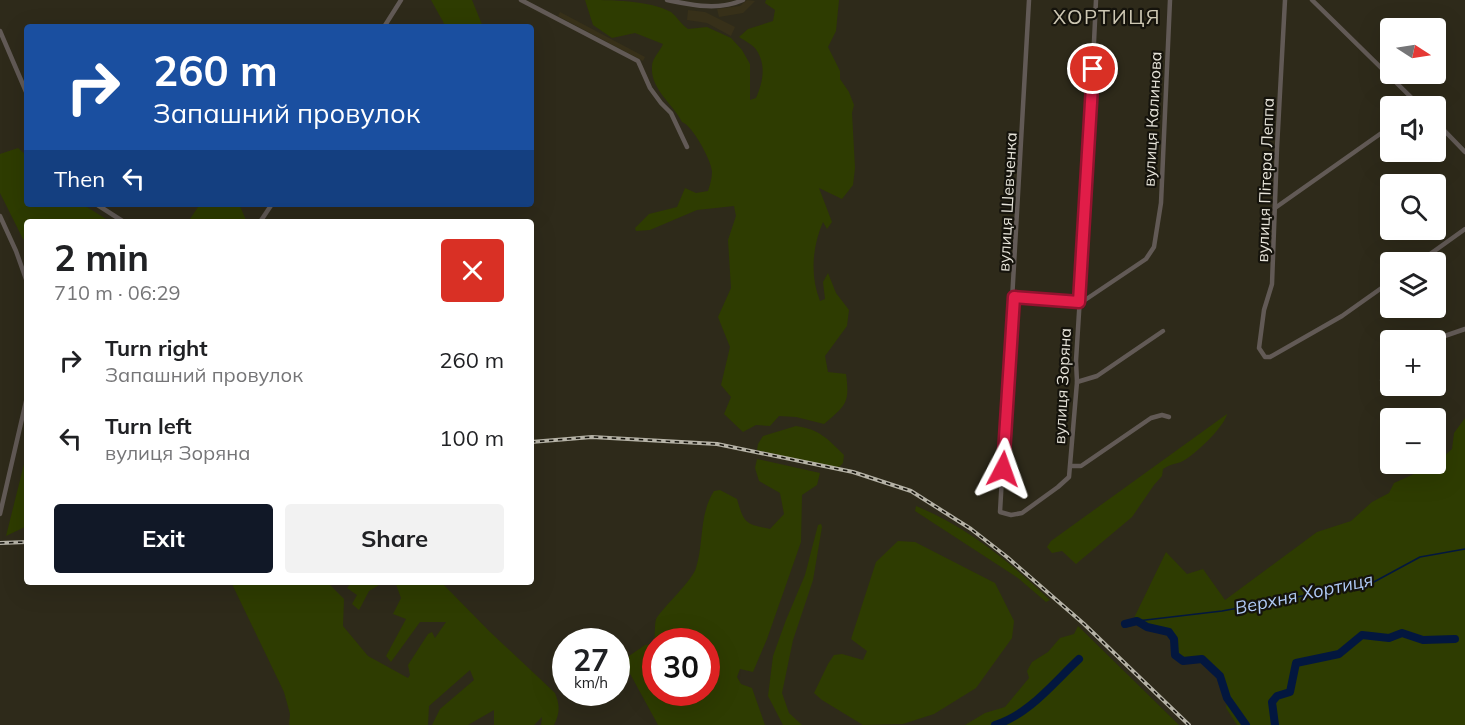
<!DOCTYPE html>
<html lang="en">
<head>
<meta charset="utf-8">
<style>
	:root { --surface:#fff; --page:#f2f2f2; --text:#202124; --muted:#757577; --accent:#111827 }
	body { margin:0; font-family:Mulish,sans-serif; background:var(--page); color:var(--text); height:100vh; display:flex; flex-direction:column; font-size:22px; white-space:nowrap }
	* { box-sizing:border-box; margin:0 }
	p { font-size:20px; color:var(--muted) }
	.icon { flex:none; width:33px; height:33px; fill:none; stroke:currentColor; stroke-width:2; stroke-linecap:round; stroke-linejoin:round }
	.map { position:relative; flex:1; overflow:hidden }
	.side { position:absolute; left:24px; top:219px; width:510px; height:366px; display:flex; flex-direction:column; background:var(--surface); border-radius:6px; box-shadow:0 6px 24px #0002 }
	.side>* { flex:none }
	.banner { position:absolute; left:24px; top:24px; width:510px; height:183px; border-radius:6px; box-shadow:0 6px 24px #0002; background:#1a4fa0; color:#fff; overflow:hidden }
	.needle { width:39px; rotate:102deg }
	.buttons { position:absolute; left:1380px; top:18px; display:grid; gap:12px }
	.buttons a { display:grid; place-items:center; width:66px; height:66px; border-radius:6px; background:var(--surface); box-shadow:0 6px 24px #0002; font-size:30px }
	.speed { position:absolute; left:552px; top:628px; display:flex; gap:12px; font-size:30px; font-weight:700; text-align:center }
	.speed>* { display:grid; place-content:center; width:78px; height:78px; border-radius:50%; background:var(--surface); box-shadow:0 6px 24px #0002; line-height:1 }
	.speed small { font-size:15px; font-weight:400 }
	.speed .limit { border:9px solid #d22; background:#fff; color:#111 }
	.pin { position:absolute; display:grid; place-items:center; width:51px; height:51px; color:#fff; margin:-26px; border:3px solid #fff; border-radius:50%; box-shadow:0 2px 6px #0007 }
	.me { position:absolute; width:66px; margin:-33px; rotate:4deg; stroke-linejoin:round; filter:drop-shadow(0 0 4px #0008) }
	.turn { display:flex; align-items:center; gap:21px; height:126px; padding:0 30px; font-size:27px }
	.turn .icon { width:78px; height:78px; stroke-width:2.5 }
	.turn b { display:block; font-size:42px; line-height:51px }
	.then { display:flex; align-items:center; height:57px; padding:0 30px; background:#0003; gap:12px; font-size:22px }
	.round { display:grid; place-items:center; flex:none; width:63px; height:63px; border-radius:6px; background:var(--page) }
	.summary { display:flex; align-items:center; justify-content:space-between; height:102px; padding:0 30px }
	h1 { font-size:36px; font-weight:700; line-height:45px }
	.button { display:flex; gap:12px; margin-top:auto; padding:12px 30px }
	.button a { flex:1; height:69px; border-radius:6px; background:var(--accent); color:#fff; font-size:24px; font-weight:700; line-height:69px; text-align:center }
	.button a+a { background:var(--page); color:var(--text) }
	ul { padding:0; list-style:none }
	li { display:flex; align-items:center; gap:18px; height:78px; padding:0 30px }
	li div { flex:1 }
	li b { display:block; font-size:22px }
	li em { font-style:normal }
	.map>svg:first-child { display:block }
	.built { fill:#373019 }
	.green { fill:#2e3c01; fill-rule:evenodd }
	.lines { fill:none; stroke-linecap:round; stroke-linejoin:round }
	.stream { stroke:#03173f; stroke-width:1.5 }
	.river { stroke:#03173f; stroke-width:8 }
	.minor { stroke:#625a56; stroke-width:4.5 }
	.rail-casing { stroke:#b5b2a6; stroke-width:4 }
	.rail { stroke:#15130c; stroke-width:1.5; stroke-dasharray:4.5; stroke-linecap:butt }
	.route-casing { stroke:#92132f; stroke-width:15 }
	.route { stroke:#e11d48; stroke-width:10 }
	.labels { text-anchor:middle; stroke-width:4.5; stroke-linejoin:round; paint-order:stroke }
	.street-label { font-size:16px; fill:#e7e4da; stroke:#15130c }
	.water-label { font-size:18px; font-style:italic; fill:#b0caf5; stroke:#15130c }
	.quarter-label { font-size:20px; letter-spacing:1.5px; fill:#cdc7b3; stroke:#15130c }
</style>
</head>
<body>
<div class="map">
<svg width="1465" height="725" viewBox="0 0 1465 725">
	<rect width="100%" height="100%" fill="#2e2a1a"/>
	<g class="built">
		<polygon points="747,0 755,1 743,13 719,17 717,9 740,6"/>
		<polygon points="688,10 705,12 735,27 731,36 707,23 687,20"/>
		<polygon points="560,12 645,57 643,61 558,16"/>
	</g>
	<g class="green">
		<polygon points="431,0 472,0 483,27 446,27"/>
		<path d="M 585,0 C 610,0 649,0 671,12 C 677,17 681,24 688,29 L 707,27 L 731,38 L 742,50 L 750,64 L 750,100 L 756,98 C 763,82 767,64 755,48 C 751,44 744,40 739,37 L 748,29 L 773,21 L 775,10 L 765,3 L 766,0 L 839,0 L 836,31 L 828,47 L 840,71 L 840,79 L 849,92 L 854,105 L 852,113 L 855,168 L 853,185 L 842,199 L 819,188 L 832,222 L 827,229 L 823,222 C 812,247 810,276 820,301 L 825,299 L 823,282 L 828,273 L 836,293 L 849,310 L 847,326 L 825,356 L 828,372 L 846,374 C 850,403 846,405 824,424 L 796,417 L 779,416 L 770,426 L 756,425 L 743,432 L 724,414 L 731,397 L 721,385 L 730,347 L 718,317 L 731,288 L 728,240 L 736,216 L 734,206 L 697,210 L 650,230 L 636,231 L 635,228 L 649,214 L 677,207 L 685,188 L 696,193 L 708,191 C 710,185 712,178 712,172 C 712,161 692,125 682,122 C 673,104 650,89 652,66 C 652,59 660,51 663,44 L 635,33 L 612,38 L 593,25 Z"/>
		<polygon points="18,148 27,156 27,204 82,204 111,222 27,222 27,241 23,239 0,193 0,154"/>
		<polygon points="200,204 239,204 246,220 245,222 188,222"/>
		<path d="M 1227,414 C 1225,426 1193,457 1181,462 C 1174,464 1169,465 1163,469 L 1162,476 L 1154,485 L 1132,517 L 1076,564 L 1062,551 L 1052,553 L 1047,547 L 1051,541 Z"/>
		<path d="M 1465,418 L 1465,725 L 1237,725 L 1226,708 C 1230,687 1217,673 1202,659 L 1183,661 L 1175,655 L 1174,639 L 1169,632 L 1147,627 L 1142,620 L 1134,618 L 1166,552 L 1187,574 L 1203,569 L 1225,600 L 1317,532 L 1351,521 L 1372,502 L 1389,493 L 1394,483 L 1434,465 L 1452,449 L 1454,433 Z"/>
		<path d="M 796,426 C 819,429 828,439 844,455 L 843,463 L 837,469 L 757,450 L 758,444 L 763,436 Z"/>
		<path d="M 757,459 L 820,473 L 817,485 L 802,495 L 801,542 L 767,639 L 753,672 L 740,669 L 737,677 L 741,684 L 752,688 L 765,725 L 658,725 L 628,670 L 629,656 L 645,645 L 653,644 C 656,635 654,628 656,619 C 665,605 692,581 696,568 C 704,543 699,514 714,491 L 720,490 L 737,499 C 744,523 745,524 770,529 L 784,514 L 780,493 L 759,481 L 755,468 ZM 656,642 L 706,642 L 706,693 L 656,693 Z"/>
		<polygon points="25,460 27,460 27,526 6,536"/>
		<path d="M 916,506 C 967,527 1010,562 1050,600 L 1046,602 L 1018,578 L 915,511 Z"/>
		<polygon points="821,524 822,527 813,580 793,640 782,693 789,713 802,725 783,725 768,696 773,656 786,620 805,575 818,525"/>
		<polygon points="898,541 915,542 995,583 1014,621 1012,638 976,688 934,714 903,724 863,725 822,700 814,693 828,664 834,655 842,654 863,660 867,651 851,639 876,562"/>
		<path d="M 231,582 L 327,582 L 344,599 L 343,626 L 368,656 L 408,678 L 410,675 L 408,665 L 428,634 L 432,632 L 435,638 L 446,622 L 420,622 L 391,662 L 386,656 L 406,619 L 393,614 L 401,598 L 395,582 L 441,582 L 489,631 L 555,693 C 560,705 560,713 554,725 L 541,725 L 542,717 L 534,725 L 494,725 L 494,710 L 468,725 L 432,725 L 440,709 L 474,680 L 470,670 L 429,706 L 428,725 L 289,725 L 290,714 L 284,692 Z"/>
		<polygon points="352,582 384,582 369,591 359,610 352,604 357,595 347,588"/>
		<polygon points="1078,626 1179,725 965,725 985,713 1005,707 1029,678 1027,671 1032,662 1048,652 1060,638 1074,634"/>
	</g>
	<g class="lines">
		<polyline class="stream" points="1137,621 1222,611 1372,583 1420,557 1465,549"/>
		<g class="river">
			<polyline points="1125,624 1137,621 1147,627 1169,632 1174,639 1175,655 1183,661 1202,659 1220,676 1227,698 1246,725"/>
			<path d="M 995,725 C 1030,714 1053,683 1079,659"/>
			<polyline points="1275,725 1272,702 1277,696 1290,692 1296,663 1339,654 1362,635 1389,638 1402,633 1423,640 1455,639"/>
		</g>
		<g class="minor">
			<polyline points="521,0 638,61 650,88 661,103 671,113 687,147"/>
			<path d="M 667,0 C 692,5 718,11 743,0"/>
			<polyline points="1029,0 1000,512 1011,515 1022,513 1058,487 1069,477 1077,382 1076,361 1088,168 1096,0"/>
			<polyline points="1285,0 1277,148 1272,284 1264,310 1259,348 1265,357 1270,357 1342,316 1390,282"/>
			<polyline points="1312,0 1420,106"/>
			<polyline points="384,27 401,0"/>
			<polyline points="0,31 27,94"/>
			<polyline points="1436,122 1465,152"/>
			<polyline points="96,204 124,222"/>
			<polyline points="1275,208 1390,127"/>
			<polyline points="0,216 16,251 27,282"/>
			<polyline points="260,222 272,204"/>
			<polyline points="1419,262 1465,229"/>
			<polyline points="1014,297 1082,302 1146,259 1154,247 1161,203 1170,0"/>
			<polyline points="1433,340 1465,329"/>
			<polyline points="1382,380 1390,371"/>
			<polyline points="1077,382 1097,376 1163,331"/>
			<polyline points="1071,466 1081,466 1151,418 1162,415 1169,417"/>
			<polyline points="0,514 27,397"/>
		</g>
		<g class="rail-casing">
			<g id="rail">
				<polyline points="531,442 592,437 717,444 853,472 911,491 971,529 1007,557 1084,624 1189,725"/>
				<polyline points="0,543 27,542"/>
			</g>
		</g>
		<use href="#rail" class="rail"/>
	</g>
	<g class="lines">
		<g class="route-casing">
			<polyline id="route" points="1003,469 1014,297 1079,302 1093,69"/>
		</g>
		<use href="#route" class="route"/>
	</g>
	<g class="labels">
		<g class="street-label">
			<text transform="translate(1152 119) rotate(-87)" y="6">вулиця Калинова</text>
			<text transform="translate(1265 180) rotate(-88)" y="6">вулиця Пітера Леппа</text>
			<text transform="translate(1007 202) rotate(-87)" y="6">вулиця Шевченка</text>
			<text transform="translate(1062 386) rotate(-87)" y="6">вулиця Зоряна</text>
		</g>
		<g class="water-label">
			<text transform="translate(1304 594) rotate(-12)" y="6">Верхня Хортиця</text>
		</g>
		<g class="quarter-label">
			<text x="1107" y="24">ХОРТИЦЯ</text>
		</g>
	</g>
</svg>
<div class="buttons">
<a><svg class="needle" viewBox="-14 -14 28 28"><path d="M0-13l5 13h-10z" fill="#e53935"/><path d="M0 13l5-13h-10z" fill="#757577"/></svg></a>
<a><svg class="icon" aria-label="sound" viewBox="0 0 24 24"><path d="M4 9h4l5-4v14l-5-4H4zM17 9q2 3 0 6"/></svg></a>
<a><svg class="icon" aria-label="search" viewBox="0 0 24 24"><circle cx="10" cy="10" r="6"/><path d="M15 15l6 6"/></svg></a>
<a><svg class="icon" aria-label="layers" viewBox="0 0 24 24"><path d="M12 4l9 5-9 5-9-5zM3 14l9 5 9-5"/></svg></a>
<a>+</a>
<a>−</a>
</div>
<div class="speed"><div>27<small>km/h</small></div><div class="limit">30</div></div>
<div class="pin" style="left:1093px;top:69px;background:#d93025"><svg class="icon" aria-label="arrive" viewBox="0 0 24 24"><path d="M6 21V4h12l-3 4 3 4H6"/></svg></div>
<svg class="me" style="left:1003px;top:469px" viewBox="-20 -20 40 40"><path d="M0-17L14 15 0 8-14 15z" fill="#e11d48" stroke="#fff" stroke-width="4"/></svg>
<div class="banner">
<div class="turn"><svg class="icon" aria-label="right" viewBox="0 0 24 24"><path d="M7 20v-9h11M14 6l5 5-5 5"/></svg><div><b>260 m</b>Запашний провулок</div></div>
<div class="then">Then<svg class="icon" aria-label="left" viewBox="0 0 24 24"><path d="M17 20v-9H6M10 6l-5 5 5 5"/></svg></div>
</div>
<section class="side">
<div class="summary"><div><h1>2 min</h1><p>710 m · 06:29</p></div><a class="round" style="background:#d93025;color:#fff"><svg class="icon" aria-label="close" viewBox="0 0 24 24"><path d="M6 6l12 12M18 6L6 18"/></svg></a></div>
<ul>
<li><svg class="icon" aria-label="right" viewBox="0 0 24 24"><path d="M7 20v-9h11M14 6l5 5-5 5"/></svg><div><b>Turn right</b><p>Запашний провулок</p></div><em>260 m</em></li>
<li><svg class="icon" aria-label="left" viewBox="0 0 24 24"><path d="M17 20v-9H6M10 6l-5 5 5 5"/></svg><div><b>Turn left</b><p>вулиця Зоряна</p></div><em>100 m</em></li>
</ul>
<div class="button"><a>Exit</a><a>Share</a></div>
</section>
</div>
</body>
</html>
